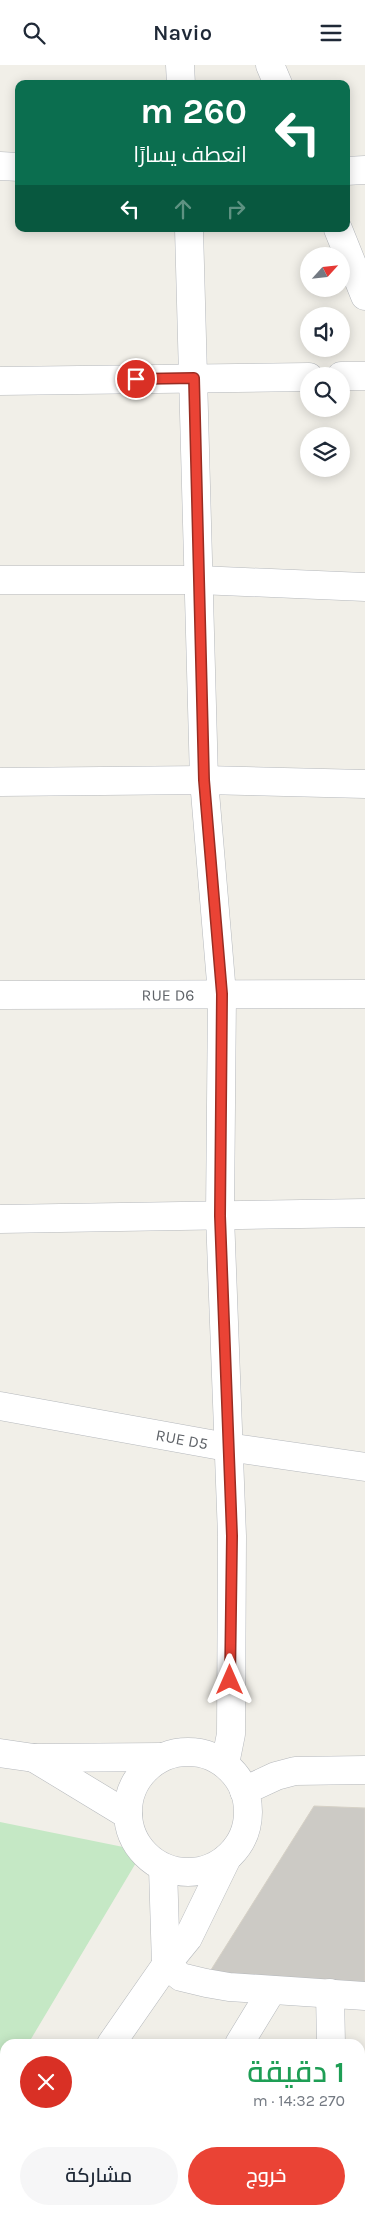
<!DOCTYPE html>
<html lang="ar">
<head>
<meta charset="utf-8">
<style>
	:root { --surface:#fff; --page:#f6f6f7; --text:#1f2937; --muted:#747a83; --accent:#ea4335 }
	body { margin:0; font-family:Karla,Cairo,sans-serif; background:var(--page); color:var(--text); direction:rtl; height:100vh; display:flex; flex-direction:column; font-size:19px; white-space:nowrap }
	* { box-sizing:border-box; margin:0 }
	p { font-size:16px; color:var(--muted) }
	.icon { flex:none; width:28px; height:28px; fill:none; stroke:currentColor; stroke-width:2; stroke-linecap:round; stroke-linejoin:round }
	.map { position:relative; flex:1; overflow:hidden; direction:ltr }
	.panel { position:absolute; left:0px; top:1974px; width:365px; height:176px; display:flex; flex-direction:column; background:var(--surface); border-radius:15px 15px 0 0; box-shadow:0 2px 12px #0003; direction:rtl }
	.panel>* { flex:none }
	.hud { position:absolute; left:15px; top:15px; width:335px; height:152px; border-radius:10px; box-shadow:0 2px 12px #0003; direction:rtl; background:#0b6e4f; color:#fff; overflow:hidden }
	.needle { width:32px; rotate:63deg }
	.controls { position:absolute; left:300px; top:182px; display:grid; gap:10px }
	.controls a { display:grid; place-items:center; width:50px; height:50px; border-radius:50%; background:var(--surface); box-shadow:0 2px 12px #0003; font-size:25px }
	.pin { position:absolute; display:grid; place-items:center; width:42px; height:42px; color:#fff; margin:-21px; border:2px solid #fff; border-radius:50%; box-shadow:0 1px 5px #0007 }
	.me { position:absolute; width:55px; margin:-28px; rotate:0deg; stroke-linejoin:round; filter:drop-shadow(0 0 4px #0008) }
	.turn { display:flex; align-items:center; gap:18px; height:105px; padding:0 20px; font-size:22px }
	.turn .icon { width:65px; height:65px; stroke-width:2.5 }
	.turn b { display:block; font-size:35px; line-height:42px }
	.lanes { display:flex; align-items:center; height:48px; padding:0 20px; background:#0003; justify-content:center; gap:25px; direction:ltr }
	.lanes .off { opacity:.35 }
	.round { display:grid; place-items:center; flex:none; width:52px; height:52px; border-radius:26px; background:var(--page) }
	.headline { display:flex; align-items:center; justify-content:space-between; height:85px; padding:0 20px }
	h1 { font-size:30px; font-weight:600; line-height:38px; color:#1e9e55 }
	.action { display:flex; gap:10px; margin-top:auto; padding:10px 20px }
	.action a { flex:1; height:58px; border-radius:30px; background:var(--accent); color:#fff; font-size:20px; font-weight:600; line-height:58px; text-align:center }
	.action a+a { background:var(--page); color:var(--text) }
	header { display:flex; justify-content:space-between; align-items:center; height:65px; padding:0 20px; background:var(--surface); font-size:22px; font-weight:600 }
	.map>svg:first-child { display:block }
	.green { fill:#c5e8c5 }
	.building { fill:#cccac5; stroke:#d6d1c6 }
	.lines { fill:none; stroke-linecap:round; stroke-linejoin:round }
	.minor-casing { stroke:#b5b8bc; stroke-width:29 }
	.minor { stroke:#fff; stroke-width:28 }
	.route-casing { stroke:#982c22; stroke-width:12 }
	.route { stroke:#ea4335; stroke-width:9 }
	.labels { text-anchor:middle; stroke-width:4.5; stroke-linejoin:round; paint-order:stroke }
	.street-label { font-size:16px; fill:#5f6368; stroke:#fff }
</style>
</head>
<body>
<header><svg class="icon" aria-label="menu" viewBox="0 0 24 24"><path d="M4 6h16M4 12h16M4 18h16"/></svg>Navio<svg class="icon" aria-label="search" viewBox="0 0 24 24"><circle cx="10" cy="10" r="6"/><path d="M15 15l6 6"/></svg></header>
<div class="map">
<svg width="365" height="2149" viewBox="0 0 365 2149">
	<rect width="100%" height="100%" fill="#f1efe8"/>
	<polygon class="green" points="0,1757 143,1786 28,1979 5,1979 5,2017 0,2026"/>
	<polygon class="building" points="314,1741 365,1743 365,1922 204,1916"/>
	<g class="lines">
		<g class="minor-casing">
			<g id="minor">
				<polyline points="180,0 181,19"/>
				<polyline points="270,0 278,19"/>
				<polyline points="0,101 19,102"/>
				<polyline points="346,106 365,105"/>
				<polyline points="189,164 204,715 222,929 220,1151 232,1471 231,1669 225,1699"/>
				<polyline points="338,164 365,231"/>
				<polyline points="341,311 365,311"/>
				<polyline points="0,316 309,312"/>
				<polyline points="0,515 199,515 365,522"/>
				<polyline points="0,717 204,715 365,719"/>
				<path id="s1" d="M 0,930 L 365,929"/>
				<polyline points="0,1154 365,1148"/>
				<path id="s2" d="M 0,1341 L 227,1382 L 365,1402"/>
				<circle cx="188" cy="1747" r="60"/>
				<polyline points="0,1688 34,1693 162,1692"/>
				<polyline points="34,1693 128,1750"/>
				<polyline points="244,1726 276,1711 295,1706 365,1705"/>
				<polyline points="163,1803 166,1900 181,1912 206,1918 229,1922 365,1931"/>
				<polyline points="330,1928 331,1979"/>
				<polyline points="111,1979 166,1900 188,1873 227,1793"/>
				<polyline points="239,1979 272,1925"/>
				<polyline points="148,2145 149,2149"/>
				<polyline points="339,2145 340,2149"/>
				<polyline points="0,2147 5,2139"/>
			</g>
		</g>
		<use href="#minor" class="minor"/>
	</g>
	<g class="lines">
		<g class="route-casing">
			<polyline id="route" points="136,314 194,313 204,715 222,929 220,1151 232,1471 230,1615"/>
		</g>
		<use href="#route" class="route"/>
	</g>
	<g class="labels">
		<g class="street-label">
			<text dy="6" stroke="none"><textPath href="#s1" startOffset="168">RUE D6</textPath></text>
			<text dy="6" stroke="none"><textPath href="#s2" startOffset="185">RUE D5</textPath></text>
		</g>
	</g>
</svg>
<div class="controls">
<a><svg class="needle" viewBox="-14 -14 28 28"><path d="M0-13l5 13h-10z" fill="#e53935"/><path d="M0 13l5-13h-10z" fill="#747a83"/></svg></a>
<a><svg class="icon" aria-label="sound" viewBox="0 0 24 24"><path d="M4 9h4l5-4v14l-5-4H4zM17 9q2 3 0 6"/></svg></a>
<a><svg class="icon" aria-label="search" viewBox="0 0 24 24"><circle cx="10" cy="10" r="6"/><path d="M15 15l6 6"/></svg></a>
<a><svg class="icon" aria-label="layers" viewBox="0 0 24 24"><path d="M12 4l9 5-9 5-9-5zM3 14l9 5 9-5"/></svg></a>
</div>
<div class="pin" style="left:136px;top:314px;background:#d93025"><svg class="icon" aria-label="arrive" viewBox="0 0 24 24"><path d="M6 21V4h12l-3 4 3 4H6"/></svg></div>
<svg class="me" style="left:230px;top:1615px" viewBox="-20 -20 40 40"><path d="M0-17L14 15 0 8-14 15z" fill="#ea4335" stroke="#fff" stroke-width="4"/></svg>
<div class="hud">
<div class="turn"><svg class="icon" aria-label="left" viewBox="0 0 24 24"><path d="M17 20v-9H6M10 6l-5 5 5 5"/></svg><div><b>260 m</b>انعطف يسارًا</div></div>
<div class="lanes"><svg class="icon" aria-label="left" viewBox="0 0 24 24"><path d="M17 20v-9H6M10 6l-5 5 5 5"/></svg><svg class="icon off" aria-label="ahead" viewBox="0 0 24 24"><path d="M12 20V5M6 11l6-6 6 6"/></svg><svg class="icon off" aria-label="right" viewBox="0 0 24 24"><path d="M7 20v-9h11M14 6l5 5-5 5"/></svg></div>
</div>
<section class="panel">
<div class="headline"><div><h1>1 دقيقة</h1><p>270 m · 14:32</p></div><a class="round" style="background:#d93025;color:#fff"><svg class="icon" aria-label="close" viewBox="0 0 24 24"><path d="M6 6l12 12M18 6L6 18"/></svg></a></div>
<div class="action"><a>خروج</a><a>مشاركة</a></div>
</section>
</div>
</body>
</html>
